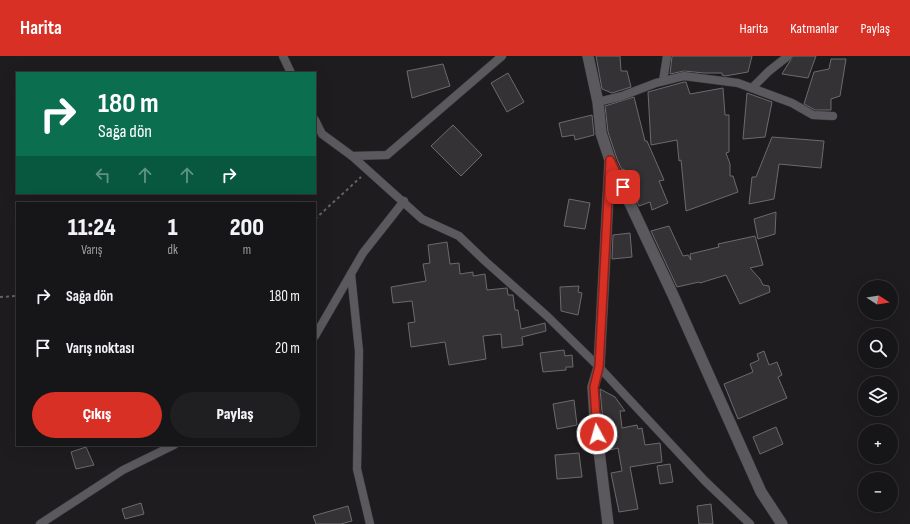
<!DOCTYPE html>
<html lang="tr">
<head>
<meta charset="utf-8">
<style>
	:root { --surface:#161517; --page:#1f1e20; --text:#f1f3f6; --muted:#9e9fa1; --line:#353436; --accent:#d93025 }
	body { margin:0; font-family:"Sofia Sans Condensed",sans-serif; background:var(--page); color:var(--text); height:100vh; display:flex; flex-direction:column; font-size:15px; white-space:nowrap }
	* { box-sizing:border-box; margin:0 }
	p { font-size:13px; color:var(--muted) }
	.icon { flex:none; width:22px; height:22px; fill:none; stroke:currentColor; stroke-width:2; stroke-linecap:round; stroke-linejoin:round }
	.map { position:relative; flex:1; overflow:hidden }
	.sheet { position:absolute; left:16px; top:146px; width:300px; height:244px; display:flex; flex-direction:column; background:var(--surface); border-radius:0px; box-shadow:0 4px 16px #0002,0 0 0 1px var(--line) }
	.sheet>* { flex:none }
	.top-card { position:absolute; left:16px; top:16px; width:300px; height:122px; border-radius:0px; box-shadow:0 4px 16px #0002,0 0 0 1px var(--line); background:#0b6e4f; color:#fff; overflow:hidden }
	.needle { width:26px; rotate:102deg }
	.tools { position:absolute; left:858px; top:224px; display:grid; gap:8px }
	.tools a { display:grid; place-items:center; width:40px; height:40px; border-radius:50%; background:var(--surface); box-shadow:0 4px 16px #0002,0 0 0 1px var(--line); font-size:20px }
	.pin { position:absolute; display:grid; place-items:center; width:34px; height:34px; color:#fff; margin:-17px; border-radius:8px; box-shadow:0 2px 6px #0006 }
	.me { position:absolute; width:44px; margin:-22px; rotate:354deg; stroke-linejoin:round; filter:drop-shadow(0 0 3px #0008) }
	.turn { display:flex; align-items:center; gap:14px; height:84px; padding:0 16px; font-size:18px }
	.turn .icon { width:52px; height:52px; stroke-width:2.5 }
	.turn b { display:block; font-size:28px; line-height:34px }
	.lanes { display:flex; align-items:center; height:38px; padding:0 16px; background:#0003; justify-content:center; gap:20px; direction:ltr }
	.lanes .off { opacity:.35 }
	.eta { display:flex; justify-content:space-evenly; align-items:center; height:68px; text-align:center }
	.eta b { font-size:24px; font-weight:800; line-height:28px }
	.action { display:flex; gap:8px; margin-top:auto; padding:8px 16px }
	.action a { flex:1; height:46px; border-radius:24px; background:var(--accent); color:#fff; font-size:16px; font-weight:800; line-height:46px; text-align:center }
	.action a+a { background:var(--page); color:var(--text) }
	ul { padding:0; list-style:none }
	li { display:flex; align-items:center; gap:12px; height:52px; padding:0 16px }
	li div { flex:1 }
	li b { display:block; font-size:15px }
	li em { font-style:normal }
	header { display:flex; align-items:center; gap:24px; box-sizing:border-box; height:56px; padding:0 20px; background:var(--accent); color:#fff }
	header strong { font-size:19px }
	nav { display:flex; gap:22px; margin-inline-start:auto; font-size:14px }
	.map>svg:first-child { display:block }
	.building { fill:#343235; stroke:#6d6a6e }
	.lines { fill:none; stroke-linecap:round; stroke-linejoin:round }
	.minor-casing { stroke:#3a393b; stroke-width:9 }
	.tertiary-casing { stroke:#3a393b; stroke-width:12 }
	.path { stroke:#636264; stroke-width:2; stroke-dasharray:3 3; stroke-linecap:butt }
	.minor { stroke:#5b595d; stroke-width:8 }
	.tertiary { stroke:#5b595d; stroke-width:11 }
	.route-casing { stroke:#8d1f18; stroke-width:10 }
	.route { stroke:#d93025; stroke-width:7 }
</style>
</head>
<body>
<header>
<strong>Harita</strong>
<nav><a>Harita</a><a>Katmanlar</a><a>Paylaş</a></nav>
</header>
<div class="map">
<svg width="910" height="468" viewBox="0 0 910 468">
	<rect width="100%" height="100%" fill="#1e1c1f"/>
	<g class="building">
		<polygon points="596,0 620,0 621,15 627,15 631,31 612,37 602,33"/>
		<polygon points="672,0 752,0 748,16 725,20 722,19 722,17 704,17 684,15 670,18"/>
		<polygon points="793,0 816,0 808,22 782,18"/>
		<polygon points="831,3 846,3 840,40 831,43 831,54 815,54 804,48 814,16 829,13"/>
		<polygon points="443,8 450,30 412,42 407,15"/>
		<polygon points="508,17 524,46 507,56 491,27"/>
		<polygon points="684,26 686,26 690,38 723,32 725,59 729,59 729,96 726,97 730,108 730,120 733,120 738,136 686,155 681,104 679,105 677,84 651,89 648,36"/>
		<polygon points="747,37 772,46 765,81 743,83"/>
		<polygon points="634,41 645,85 647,85 664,124 659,125 668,147 652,154 650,146 639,150 626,122 624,113 622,114 617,103 608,76 605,50"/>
		<polygon points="592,59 594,79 575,84 574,79 562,81 559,67"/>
		<polygon points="453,69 482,99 461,120 431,90"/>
		<polygon points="772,81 824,85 821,112 779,108 774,143 749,148 752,121 756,121"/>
		<polygon points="569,143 590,147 585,173 564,170"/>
		<polygon points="776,156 775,178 758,183 754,163"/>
		<polygon points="669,170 683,200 688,199 691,204 690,198 719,191 718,188 755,180 763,209 750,212 760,223 763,229 769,230 770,236 740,248 726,219 700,227 699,226 677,231 651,175"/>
		<polygon points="630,177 632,201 612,203 613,179"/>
		<polygon points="447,186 450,208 459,207 460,218 473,216 473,220 485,218 487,234 507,232 508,239 513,239 515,254 518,254 521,273 545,267 546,275 522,281 523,289 502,292 501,278 483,280 486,303 449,309 445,286 411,291 408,267 415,266 412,245 393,247 391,231 426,225 423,208 430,207 428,189"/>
		<polygon points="579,230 578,236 582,237 578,259 561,255 560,231"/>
		<polygon points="564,294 565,300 572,299 573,311 566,311 566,314 543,316 540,297"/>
		<polygon points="764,295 769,309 777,306 782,319 778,321 787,342 738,363 724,328 753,316 750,308 759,304 757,298"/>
		<polygon points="600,333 615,341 625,355 620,355 622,372 637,369 638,373 642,372 645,389 660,387 662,406 630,411 638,453 619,456 611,417 622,415 618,392 610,394 607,376 604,377"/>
		<polygon points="574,344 577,369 557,373 553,348"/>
		<polygon points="776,371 783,388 760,398 753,381"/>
		<polygon points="86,391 94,409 76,413 71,396"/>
		<polygon points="579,397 582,421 557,423 555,399"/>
		<polygon points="670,408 673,426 660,428 657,410"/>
		<polygon points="141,447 144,458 125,463 122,453"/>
		<polygon points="711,448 713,468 699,468 697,450"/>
		<polygon points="348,450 352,465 341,468 316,468 313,460"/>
	</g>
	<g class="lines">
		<g class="minor-casing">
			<g id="minor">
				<polyline points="283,0 291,17"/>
				<polyline points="663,25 667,0"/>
				<polyline points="752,32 769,15 788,0"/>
				<polyline points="598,46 622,40 656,27 684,20 738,27 792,47 813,59 833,60"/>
				<polyline points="315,64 322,78 352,100 387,99 502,0"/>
				<polyline points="352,100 422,163 459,180 485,205 547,260 599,311 705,425 750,468"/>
				<polyline points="351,218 359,295 357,413 370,468"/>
				<polyline points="315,280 363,197 404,145"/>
				<polyline points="40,468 123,414 174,389"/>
			</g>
		</g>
		<g class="tertiary-casing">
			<g id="tertiary">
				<polyline points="588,0 598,46 601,77 610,104 599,311 593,331 595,362 608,468"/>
				<polyline points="611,107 673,239 761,436 782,468"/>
			</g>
		</g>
		<g class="path">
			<polyline points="315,163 361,121"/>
			<polyline points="0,241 17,240"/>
		</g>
		<use href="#minor" class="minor"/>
		<use href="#tertiary" class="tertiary"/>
	</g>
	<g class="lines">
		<g class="route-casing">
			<polyline id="route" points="597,378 594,331 599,311 610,104 623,131"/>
		</g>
		<use href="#route" class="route"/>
	</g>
</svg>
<div class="tools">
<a><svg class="needle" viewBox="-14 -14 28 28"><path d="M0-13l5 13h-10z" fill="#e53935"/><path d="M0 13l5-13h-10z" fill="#9e9fa1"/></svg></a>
<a><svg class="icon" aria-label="search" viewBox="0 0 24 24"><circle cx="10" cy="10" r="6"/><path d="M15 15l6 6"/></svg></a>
<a><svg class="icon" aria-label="layers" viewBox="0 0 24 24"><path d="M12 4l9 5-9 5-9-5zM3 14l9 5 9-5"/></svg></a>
<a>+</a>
<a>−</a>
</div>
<div class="pin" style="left:623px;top:131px;background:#d93025"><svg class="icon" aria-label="arrive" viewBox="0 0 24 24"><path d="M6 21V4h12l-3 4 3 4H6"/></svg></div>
<svg class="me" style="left:597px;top:378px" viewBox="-20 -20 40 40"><circle r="17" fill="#d93025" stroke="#fff" stroke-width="3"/><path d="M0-11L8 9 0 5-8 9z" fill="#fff"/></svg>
<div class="top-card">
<div class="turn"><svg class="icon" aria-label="right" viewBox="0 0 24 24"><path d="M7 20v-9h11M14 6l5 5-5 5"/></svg><div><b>180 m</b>Sağa dön</div></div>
<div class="lanes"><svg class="icon off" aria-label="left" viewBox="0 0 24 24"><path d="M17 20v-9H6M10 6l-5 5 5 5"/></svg><svg class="icon off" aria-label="ahead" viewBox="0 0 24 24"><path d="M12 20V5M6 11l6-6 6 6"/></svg><svg class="icon off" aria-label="ahead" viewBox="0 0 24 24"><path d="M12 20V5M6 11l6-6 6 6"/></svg><svg class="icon" aria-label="right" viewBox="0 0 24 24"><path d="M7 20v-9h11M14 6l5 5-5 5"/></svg></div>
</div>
<section class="sheet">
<div class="eta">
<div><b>11:24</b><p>Varış</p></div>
<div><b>1</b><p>dk</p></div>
<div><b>200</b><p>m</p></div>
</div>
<ul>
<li><svg class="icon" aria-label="right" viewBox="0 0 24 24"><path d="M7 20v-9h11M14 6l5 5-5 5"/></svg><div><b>Sağa dön</b></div><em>180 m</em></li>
<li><svg class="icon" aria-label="arrive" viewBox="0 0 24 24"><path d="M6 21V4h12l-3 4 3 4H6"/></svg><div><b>Varış noktası</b></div><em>20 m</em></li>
</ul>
<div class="action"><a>Çıkış</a><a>Paylaş</a></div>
</section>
</div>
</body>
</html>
